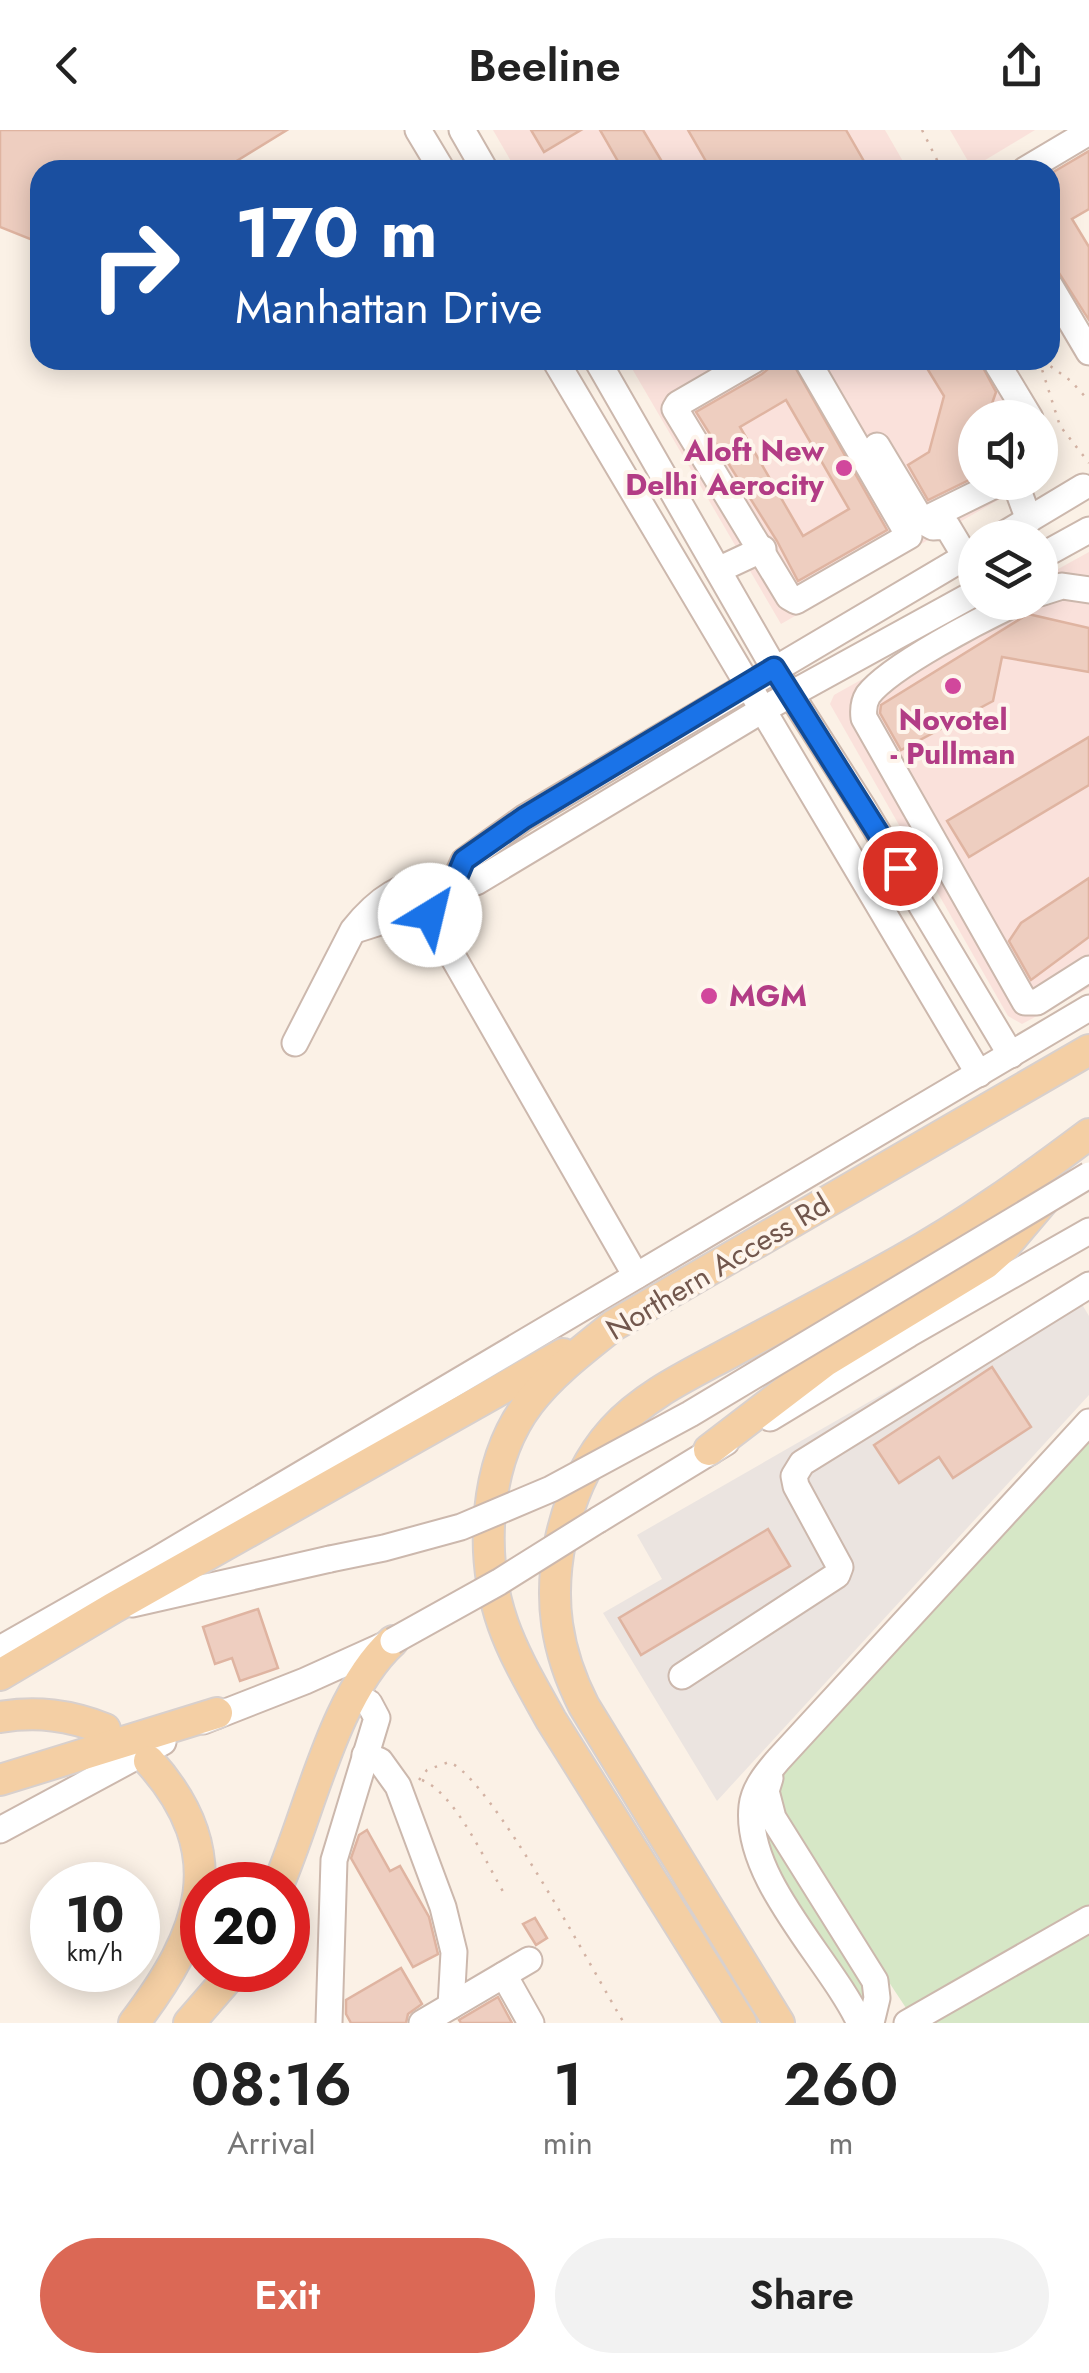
<!DOCTYPE html>
<html lang="en">
<head>
<meta charset="utf-8">
<style>
	:root { --surface:#fff; --page:#f2f2f2; --text:#222; --muted:#767676; --accent:#db6855 }
	body { margin:0; font-family:Jost,sans-serif; background:var(--page); color:var(--text); height:100vh; display:flex; flex-direction:column; font-size:38px; white-space:nowrap }
	* { box-sizing:border-box; margin:0 }
	p { font-size:32px; color:var(--muted) }
	.icon { flex:none; width:55px; height:55px; fill:none; stroke:currentColor; stroke-width:2; stroke-linecap:round; stroke-linejoin:round }
	.map { position:relative; height:1893px; overflow:hidden }
	.panel { display:flex; flex-direction:column; background:var(--surface); flex:1 }
	.panel>* { flex:none }
	.banner { position:absolute; left:30px; top:30px; width:1030px; height:210px; border-radius:30px; box-shadow:0 5px 25px #0003; background:#1a4fa0; color:#fff; overflow:hidden }
	.tools { position:absolute; left:958px; top:270px; display:grid; gap:20px }
	.tools a { display:grid; place-items:center; width:100px; height:100px; border-radius:50%; background:var(--surface); box-shadow:0 5px 25px #0003; font-size:50px }
	.speed { position:absolute; left:30px; top:1732px; display:flex; gap:20px; font-size:50px; font-weight:700; text-align:center }
	.speed>* { display:grid; place-content:center; width:130px; height:130px; border-radius:50%; background:var(--surface); box-shadow:0 5px 25px #0003; line-height:1 }
	.speed small { font-size:25px; font-weight:400 }
	.speed .limit { border:15px solid #d22; background:#fff; color:#111 }
	.pin { position:absolute; display:grid; place-items:center; width:85px; height:85px; color:#fff; margin:-42px; border:5px solid #fff; border-radius:50%; box-shadow:0 2px 10px #0007 }
	.me { position:absolute; width:110px; margin:-55px; rotate:36deg; stroke-linejoin:round; filter:drop-shadow(0 0 8px #0008) }
	.turn { display:flex; align-items:center; gap:35px; height:210px; padding:0 40px; font-size:45px }
	.turn .icon { width:130px; height:130px; stroke-width:2.5 }
	.turn b { display:block; font-size:70px; line-height:85px }
	.eta { display:flex; justify-content:space-evenly; align-items:center; height:170px; text-align:center }
	.eta b { font-size:60px; font-weight:600; line-height:70px }
	.action { display:flex; gap:20px; margin-top:auto; padding:20px 40px }
	.action a { flex:1; height:115px; border-radius:60px; background:var(--accent); color:#fff; font-size:40px; font-weight:600; line-height:115px; text-align:center }
	.action a+a { background:var(--page); color:var(--text) }
	header { display:flex; justify-content:space-between; align-items:center; height:130px; padding:0 40px; background:var(--surface); font-size:45px; font-weight:600 }
	.map>svg:first-child { display:block }
	.commercial { fill:#fae1db }
	.industrial { fill:#ebe4e0 }
	.green { fill:#d6e7c6 }
	.building { fill:#eecec0; stroke:#dfb4a1; stroke-width:2.5; fill-rule:evenodd }
	.lines { fill:none; stroke-linecap:round; stroke-linejoin:round }
	.minor-casing { stroke:#ccb8ad; stroke-width:29 }
	.major-casing { stroke:#d8d0cd; stroke-width:34 }
	.path { stroke:#d3b2a3; stroke-width:2.5; stroke-dasharray:2.5 8; stroke-linecap:butt }
	.minor { stroke:#fff; stroke-width:25 }
	.major { stroke:#f4cfa4; stroke-width:30 }
	.minor-bridge-casing { stroke:#ccb8ad; stroke-width:29; stroke-linecap:butt }
	.minor-bridge { stroke:#fff; stroke-width:25 }
	.route-casing { stroke:#114b97; stroke-width:25 }
	.route { stroke:#1a73e8; stroke-width:18 }
	.hotel-dot { fill:#d1479c; stroke:#fef5ec; stroke-width:4 }
	.labels { text-anchor:middle; stroke-width:8; stroke-linejoin:round; paint-order:stroke }
	.hotel-label { font-size:30px; font-weight:bold; fill:#b23c85; stroke:#fef5ec; text-anchor:end }
	.street-label { font-size:30px; fill:#72574d; stroke:#fef5ec }
</style>
</head>
<body>
<header><svg class="icon" aria-label="back" viewBox="0 0 24 24"><path d="M15 5l-7 7 7 7"/></svg>Beeline<svg class="icon" aria-label="share" viewBox="0 0 24 24"><path d="M12 15V3M7 8l5-5 5 5M5 13v7h14v-7"/></svg></header>
<div class="map">
<svg width="1089" height="1893" viewBox="0 0 1089 1893">
	<rect width="100%" height="100%" fill="#fbf1e6"/>
	<g class="commercial">
		<polygon points="493,0 885,0 908,40 516,40"/>
		<polygon points="950,0 1035,0 972,38"/>
		<polygon points="627,230 1002,230 1036,287 975,288 975,352 1028,353 781,494"/>
		<polygon points="1089,422 1089,858 1022,894 1008,886 830,574 834,565 998,473 1040,472 1040,449"/>
	</g>
	<polygon class="industrial" points="1071,1156 1089,1186 1089,1265 717,1671 603,1483 662,1449 637,1405"/>
	<g class="green">
		<polygon points="1089,1305 1089,1782 910,1884 797,1713 776,1667 780,1642"/>
		<polygon points="761,1683 867,1853 864,1883 780,1746 770,1727"/>
		<polygon points="1089,1797 1089,1893 922,1893"/>
	</g>
	<g class="building">
		<polygon points="0,0 287,0 222,40 40,40 40,113 0,97"/>
		<polygon points="531,0 581,0 544,22"/>
		<polygon points="600,0 643,0 667,40 623,40"/>
		<polygon points="688,0 846,0 869,40 711,40"/>
		<polygon points="1089,21 1089,79 1072,89 1089,117 1089,190 1050,129 1050,44"/>
		<path d="M 779,230 L 791,230 L 887,400 L 798,451 L 777,411 L 696,282 L 762,244 ZM 786,270 L 849,379 L 803,406 L 740,297 Z"/>
		<polygon points="922,230 979,230 996,262 987,288 975,288 973,348 928,370 908,335 929,322 944,266"/>
		<polygon points="1028,484 1089,498 1089,542 1002,527 993,571 901,620 880,583 881,575"/>
		<polygon points="1089,607 1089,655 969,727 947,691"/>
		<polygon points="1089,748 1089,807 1031,850 1009,811 1021,793"/>
		<polygon points="992,1237 1031,1297 953,1348 939,1327 899,1353 874,1315"/>
		<polygon points="768,1399 790,1436 641,1525 619,1488"/>
		<polygon points="258,1479 278,1538 240,1551 232,1528 215,1534 203,1497"/>
		<polygon points="367,1700 390,1741 400,1736 429,1787 438,1824 413,1837 351,1728 359,1705"/>
		<polygon points="535,1788 547,1808 536,1815 523,1794"/>
		<polygon points="401,1838 422,1874 408,1884 406,1893 351,1893 346,1884 346,1870"/>
		<polygon points="498,1867 512,1893 461,1893 459,1890"/>
	</g>
	<g class="lines">
		<g class="minor-casing">
			<g id="minor">
				<polyline points="418,0 442,40"/>
				<polyline points="462,0 485,40"/>
				<polyline points="1025,40 1089,2"/>
				<polyline points="1050,156 1089,222"/>
				<polyline points="555,230 979,944"/>
				<polyline points="597,230 774,538 862,676 1011,925"/>
				<polyline points="754,230 678,274 675,279 789,467 796,471 909,406 807,230"/>
				<polyline points="995,230 1030,288"/>
				<polyline points="877,316 922,391 933,397 947,396 965,426"/>
				<polyline points="1015,352 1029,390"/>
				<polyline points="922,391 1001,352"/>
				<polyline points="998,408 1083,357"/>
				<polyline points="1040,427 1089,400"/>
				<polyline points="718,440 763,419"/>
				<polyline points="1040,463 1062,456 1089,460"/>
				<path d="M 1018,472 C 982,489 890,536 868,565 C 863,573 863,580 864,588 L 1025,872 L 1037,872 L 1089,839"/>
				<polyline points="456,749 464,731 524,688 975,421"/>
				<polyline points="456,749 476,752 764,579 975,463"/>
				<polyline points="456,749 434,766 429,785 636,1146"/>
				<polyline points="358,799 430,776"/>
				<path d="M 295,913 L 353,800 C 373,775 407,743 439,761"/>
				<polyline points="770,1288 909,1204 1089,1101"/>
				<polyline points="598,1390 726,1312"/>
				<polyline points="132,1474 330,1429"/>
				<polyline points="0,1519 158,1429 1089,878"/>
				<polyline points="682,1546 837,1445 840,1437 796,1356 794,1346 802,1333 1089,1155"/>
				<polyline points="203,1591 305,1551 387,1514"/>
				<polyline points="365,1625 380,1631 398,1656 443,1777 454,1822 451,1876"/>
				<polyline points="770,1648 766,1661 773,1688 875,1851 877,1868 871,1893"/>
				<polyline points="0,1700 163,1612"/>
				<polyline points="504,1845 531,1893"/>
				<polyline points="329,1893 334,1730 377,1588 369,1573 351,1565"/>
				<polyline points="422,1893 529,1830"/>
				<path d="M 860,1893 C 830,1829 744,1749 752,1676 C 754,1658 767,1643 778,1630 L 1089,1292"/>
				<polyline points="907,1893 1089,1789"/>
			</g>
		</g>
		<g class="major-casing">
			<g id="major">
				<polyline points="709,1320 824,1232 985,1134 1004,1117 1043,1071"/>
				<polyline points="0,1545 113,1478 563,1224"/>
				<path d="M 0,1587 C 37,1581 69,1585 105,1599"/>
				<polyline points="0,1650 217,1583"/>
				<path d="M 278,1755 C 310,1682 334,1564 393,1511"/>
				<path d="M 134,1893 C 202,1804 233,1724 149,1631"/>
				<polyline points="189,1893 235,1840"/>
				<path d="M 741,1893 L 551,1590 C 534,1559 515,1528 503,1494 C 479,1426 484,1332 529,1273 C 552,1243 584,1219 614,1195 L 1089,920"/>
				<path d="M 779,1893 L 584,1576 C 556,1521 548,1469 561,1408 C 570,1368 586,1330 613,1300 C 646,1264 691,1244 733,1221 C 789,1191 845,1162 900,1131 C 966,1095 1029,1049 1089,1004"/>
			</g>
		</g>
		<g class="path">
			<polyline points="922,0 942,40"/>
			<polyline points="1039,230 1060,296 1089,333"/>
			<polyline points="1042,230 1071,251 1089,271"/>
			<path d="M 419,1650 L 427,1640 L 449,1632 C 491,1648 595,1845 624,1893"/>
			<path d="M 422,1650 C 456,1664 486,1733 505,1765"/>
		</g>
		<use href="#minor" class="minor"/>
		<use href="#major" class="major"/>
		<g class="minor-bridge-casing">
			<g id="minor-bridge">
				<polyline points="330,1429 384,1418 461,1397 551,1359 690,1284 1089,1045"/>
				<polyline points="393,1511 499,1452 598,1390"/>
			</g>
		</g>
		<use href="#minor-bridge" class="minor-bridge"/>
	</g>
	<g class="lines">
		<g class="route-casing">
			<polyline id="route" points="430,785 434,766 456,749 464,730 524,688 774,538 900,738"/>
		</g>
		<use href="#route" class="route"/>
	</g>
	<g class="hotel-dot">
		<circle cx="844" cy="338" r="10"/>
		<circle cx="953" cy="556" r="10"/>
		<circle cx="709" cy="866" r="10"/>
	</g>
	<g class="labels">
		<g class="hotel-label">
			<text x="824" y="331">Aloft New<tspan x="824" dy="34">Delhi Aerocity</tspan></text>
			<text x="953" y="600" text-anchor="middle">Novotel<tspan x="953" dy="34">- Pullman</tspan></text>
			<text x="729" y="876" text-anchor="start">MGM</text>
		</g>
		<g class="street-label">
			<text transform="translate(718 1137) rotate(-31)" y="10">Northern Access Rd</text>
		</g>
	</g>
</svg>
<div class="tools">
<a><svg class="icon" aria-label="sound" viewBox="0 0 24 24"><path d="M4 9h4l5-4v14l-5-4H4zM17 9q2 3 0 6"/></svg></a>
<a><svg class="icon" aria-label="layers" viewBox="0 0 24 24"><path d="M12 4l9 5-9 5-9-5zM3 14l9 5 9-5"/></svg></a>
</div>
<div class="speed"><div>10<small>km/h</small></div><div class="limit">20</div></div>
<div class="pin" style="left:900px;top:738px;background:#d93025"><svg class="icon" aria-label="arrive" viewBox="0 0 24 24"><path d="M6 21V4h12l-3 4 3 4H6"/></svg></div>
<svg class="me" style="left:430px;top:785px" viewBox="-20 -20 40 40"><circle r="19" fill="#fff"/><path d="M0-13L10 11 0 6-10 11z" fill="#1a73e8"/></svg>
<div class="banner">
<div class="turn"><svg class="icon" aria-label="right" viewBox="0 0 24 24"><path d="M7 20v-9h11M14 6l5 5-5 5"/></svg><div><b>170 m</b>Manhattan Drive</div></div>
</div>
</div>
<section class="panel">
<div class="eta">
<div><b>08:16</b><p>Arrival</p></div>
<div><b>1</b><p>min</p></div>
<div><b>260</b><p>m</p></div>
</div>
<div class="action"><a>Exit</a><a>Share</a></div>
</section>
</body>
</html>
